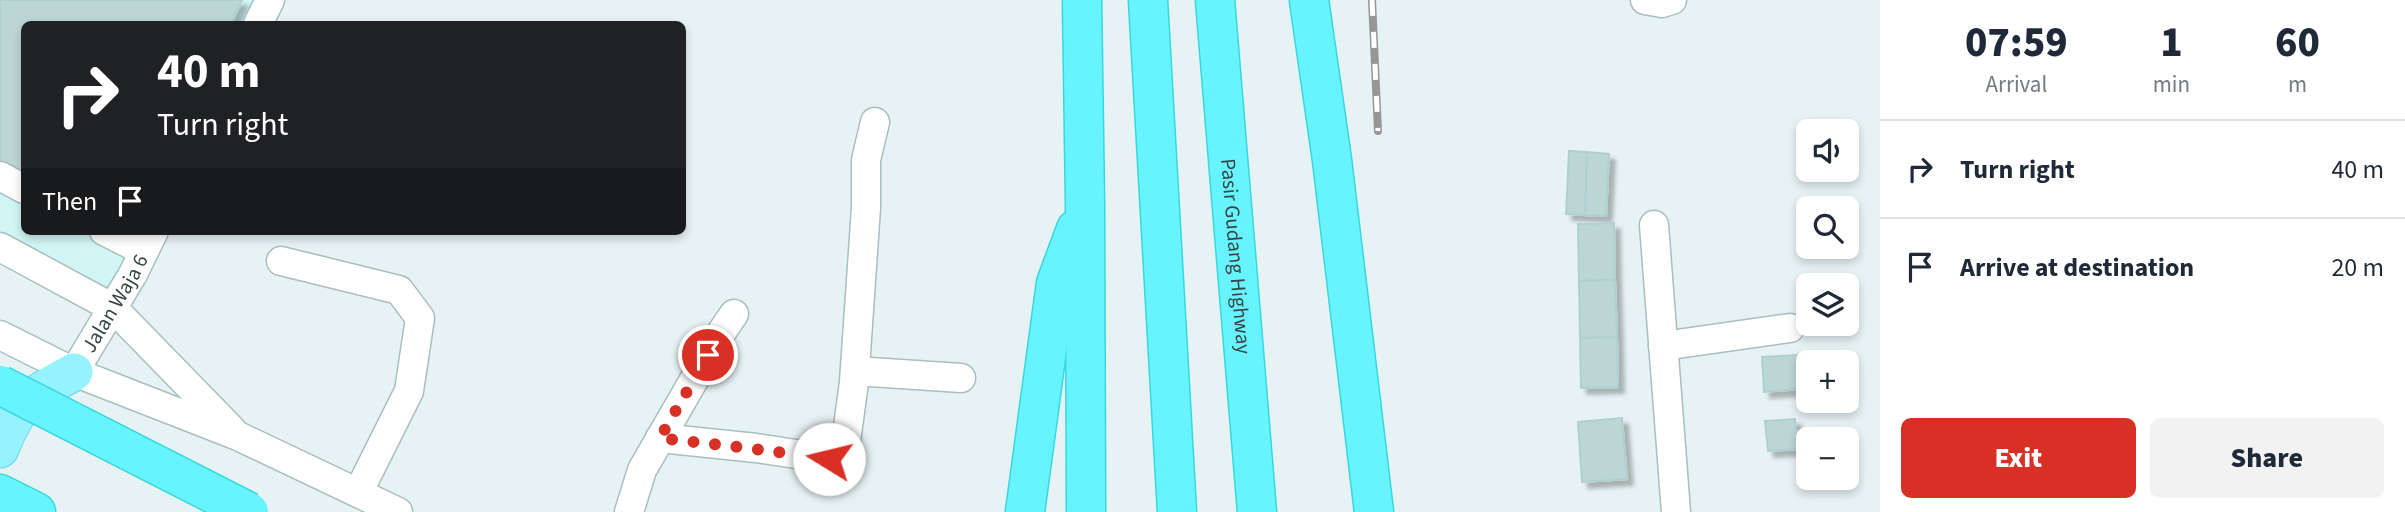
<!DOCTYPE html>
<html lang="en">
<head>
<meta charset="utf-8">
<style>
	:root { --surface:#fff; --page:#f2f2f3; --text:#1f2937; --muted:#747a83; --line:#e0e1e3; --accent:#d93025 }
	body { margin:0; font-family:"Source Sans 3",sans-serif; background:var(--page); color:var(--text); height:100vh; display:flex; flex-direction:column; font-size:26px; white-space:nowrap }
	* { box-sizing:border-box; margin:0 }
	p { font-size:23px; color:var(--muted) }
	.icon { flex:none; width:38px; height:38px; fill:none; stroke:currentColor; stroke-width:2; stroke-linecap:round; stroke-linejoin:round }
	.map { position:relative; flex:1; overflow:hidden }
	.panel { display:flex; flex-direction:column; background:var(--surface); width:525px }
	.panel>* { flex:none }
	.banner { position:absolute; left:21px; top:21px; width:665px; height:214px; border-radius:10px; box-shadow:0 4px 10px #0003; background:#202124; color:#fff; overflow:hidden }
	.controls { position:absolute; left:1796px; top:119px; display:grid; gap:14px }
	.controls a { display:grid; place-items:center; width:63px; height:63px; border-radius:10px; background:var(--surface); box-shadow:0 4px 10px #0003; font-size:35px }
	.pin { position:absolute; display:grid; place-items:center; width:60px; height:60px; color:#fff; margin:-30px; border:4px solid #fff; border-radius:50%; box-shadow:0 2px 7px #0007 }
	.me { position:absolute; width:77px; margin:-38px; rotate:279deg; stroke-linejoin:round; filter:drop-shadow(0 0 5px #0008) }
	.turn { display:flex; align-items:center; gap:24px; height:147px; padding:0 21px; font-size:32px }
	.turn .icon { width:91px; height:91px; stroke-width:2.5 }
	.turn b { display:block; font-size:49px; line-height:60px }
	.then { display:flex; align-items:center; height:66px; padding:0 21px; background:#0003; gap:14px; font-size:26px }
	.eta { display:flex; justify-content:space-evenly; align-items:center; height:119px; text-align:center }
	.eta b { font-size:42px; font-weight:800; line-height:49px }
	.action { display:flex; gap:14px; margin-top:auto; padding:14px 21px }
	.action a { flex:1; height:80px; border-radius:10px; background:var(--accent); color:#fff; font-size:28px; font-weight:800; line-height:80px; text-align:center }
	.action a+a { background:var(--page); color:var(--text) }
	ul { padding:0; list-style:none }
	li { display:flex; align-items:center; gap:21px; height:98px; padding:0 21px; border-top:2px solid var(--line) }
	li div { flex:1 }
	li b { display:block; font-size:26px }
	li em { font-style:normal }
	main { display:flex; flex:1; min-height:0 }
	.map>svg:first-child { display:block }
	.commercial { fill:#d2f5f5 }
	.building { fill:#bcd5d5; stroke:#b0d0d0; stroke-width:2; filter:url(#shadow) }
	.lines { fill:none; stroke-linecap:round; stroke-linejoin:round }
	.minor-casing { stroke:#a9bebf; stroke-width:31 }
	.major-casing { stroke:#64d7e4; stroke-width:39 }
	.highway-casing { stroke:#37d8de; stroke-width:41 }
	.minor { stroke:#fff; stroke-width:28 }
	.major { stroke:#95f2fe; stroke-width:37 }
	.highway { stroke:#68f4fe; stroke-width:38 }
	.rail-casing { stroke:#969696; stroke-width:8 }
	.rail { stroke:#fff; stroke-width:5; stroke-dasharray:16; stroke-linecap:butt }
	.highway-bridge-casing { stroke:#37d8de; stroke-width:41; stroke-linecap:butt }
	.highway-bridge { stroke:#68f4fe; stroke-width:38 }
	.route { stroke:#d93025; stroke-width:12; stroke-dasharray:0 21.6 }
	.labels { text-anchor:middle; stroke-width:7; stroke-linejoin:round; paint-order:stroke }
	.street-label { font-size:21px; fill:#364647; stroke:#fff }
</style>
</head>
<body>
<main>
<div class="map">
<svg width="1880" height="512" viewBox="0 0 1880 512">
	<defs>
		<filter id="shadow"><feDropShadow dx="6" dy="6" stdDeviation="2" flood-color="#0004"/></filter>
	</defs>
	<rect width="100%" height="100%" fill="#e7f2f4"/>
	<polygon class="commercial" points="0,0 266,0 254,24 24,24 24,231 148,231 112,302 0,244"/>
	<g class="building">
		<polygon points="0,0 242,0 231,24 24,24 24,177 0,164"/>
		<polygon points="1569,151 1587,152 1585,215 1566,214"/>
		<polygon points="1587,152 1609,154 1606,216 1585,215"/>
		<polygon points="1614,223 1615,280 1579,281 1578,224"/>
		<polygon points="1615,280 1617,337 1580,338 1579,281"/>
		<polygon points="1617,337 1618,387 1581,388 1580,338"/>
		<polygon points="1797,355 1800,389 1764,392 1762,357"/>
		<polygon points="1622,418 1627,479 1582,482 1578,422"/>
		<polygon points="1795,419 1798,449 1768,451 1765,421"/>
	</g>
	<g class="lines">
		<g class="minor-casing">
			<g id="minor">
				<polyline points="1645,0 1662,3 1672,0"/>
				<polyline points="258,24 270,0"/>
				<polyline points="0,176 24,189"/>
				<polyline points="1654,225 1676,512"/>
				<polyline points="104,231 144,251"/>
				<polyline points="0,247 113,308 231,429"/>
				<polyline points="281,261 399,290 420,318 409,391 358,493"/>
				<polyline points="0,335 74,372 238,436 398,512"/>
				<polyline points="1663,346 1790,328"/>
				<polyline points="855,371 961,378"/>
				<path id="s1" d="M 74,372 L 133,274 L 154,231"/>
				<polyline points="660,438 756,448 829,459 845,449 854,382 866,208 866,160 875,122"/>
				<polyline points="629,512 642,470 721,333 734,314"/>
			</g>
		</g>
		<g class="major-casing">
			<path id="major" d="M 0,449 C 19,401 30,396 74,372"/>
		</g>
		<g class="highway-casing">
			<g id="highway">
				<polyline points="1082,0 1085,203 1086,512"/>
				<polyline points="1148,0 1177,512"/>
				<path id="s2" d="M 1215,0 L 1257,512"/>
				<polyline points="1309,0 1332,160 1374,512"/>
				<polyline points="0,494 36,512"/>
				<polyline points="1025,512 1056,283 1076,229"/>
			</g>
		</g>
		<use href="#minor" class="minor"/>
		<use href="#major" class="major"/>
		<use href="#highway" class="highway"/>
		<g class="rail-casing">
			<polyline id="rail" points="1372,0 1378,131"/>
		</g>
		<use href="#rail" class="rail"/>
		<g class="highway-bridge-casing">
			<polyline id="highway-bridge" points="0,385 249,512"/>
		</g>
		<use href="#highway-bridge" class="highway-bridge"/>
	</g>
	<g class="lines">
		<polyline class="route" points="708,355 660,438 755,449 829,459"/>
	</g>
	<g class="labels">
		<g class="street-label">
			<text dy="7" stroke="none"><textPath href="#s2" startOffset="257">Pasir Gudang Highway</textPath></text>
			<text dy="7" stroke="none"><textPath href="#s1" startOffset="80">Jalan Waja 6</textPath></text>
		</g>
	</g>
</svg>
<div class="controls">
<a><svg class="icon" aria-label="sound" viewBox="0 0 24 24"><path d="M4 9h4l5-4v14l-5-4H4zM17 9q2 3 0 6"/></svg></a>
<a><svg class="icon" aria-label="search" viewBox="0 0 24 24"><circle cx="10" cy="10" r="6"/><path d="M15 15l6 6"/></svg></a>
<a><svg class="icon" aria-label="layers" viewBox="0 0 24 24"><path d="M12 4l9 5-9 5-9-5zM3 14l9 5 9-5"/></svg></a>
<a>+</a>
<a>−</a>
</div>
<div class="pin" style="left:708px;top:355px;background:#d93025"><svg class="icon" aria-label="arrive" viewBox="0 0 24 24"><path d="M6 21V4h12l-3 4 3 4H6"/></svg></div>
<svg class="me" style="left:829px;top:459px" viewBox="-20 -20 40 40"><circle r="19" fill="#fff"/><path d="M0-13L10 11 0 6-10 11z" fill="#d93025"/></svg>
<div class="banner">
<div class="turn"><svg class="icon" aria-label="right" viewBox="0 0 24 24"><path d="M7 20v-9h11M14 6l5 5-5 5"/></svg><div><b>40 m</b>Turn right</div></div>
<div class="then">Then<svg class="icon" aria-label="arrive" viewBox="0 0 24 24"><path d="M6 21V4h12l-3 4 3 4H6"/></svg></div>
</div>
</div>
<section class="panel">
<div class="eta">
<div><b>07:59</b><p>Arrival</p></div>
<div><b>1</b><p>min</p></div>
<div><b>60</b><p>m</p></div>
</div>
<ul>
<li><svg class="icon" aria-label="right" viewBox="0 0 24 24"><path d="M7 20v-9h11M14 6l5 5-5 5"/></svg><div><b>Turn right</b></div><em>40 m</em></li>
<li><svg class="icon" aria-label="arrive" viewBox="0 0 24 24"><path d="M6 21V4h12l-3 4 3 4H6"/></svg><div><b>Arrive at destination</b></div><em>20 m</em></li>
</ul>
<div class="action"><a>Exit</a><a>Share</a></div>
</section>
</main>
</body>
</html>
